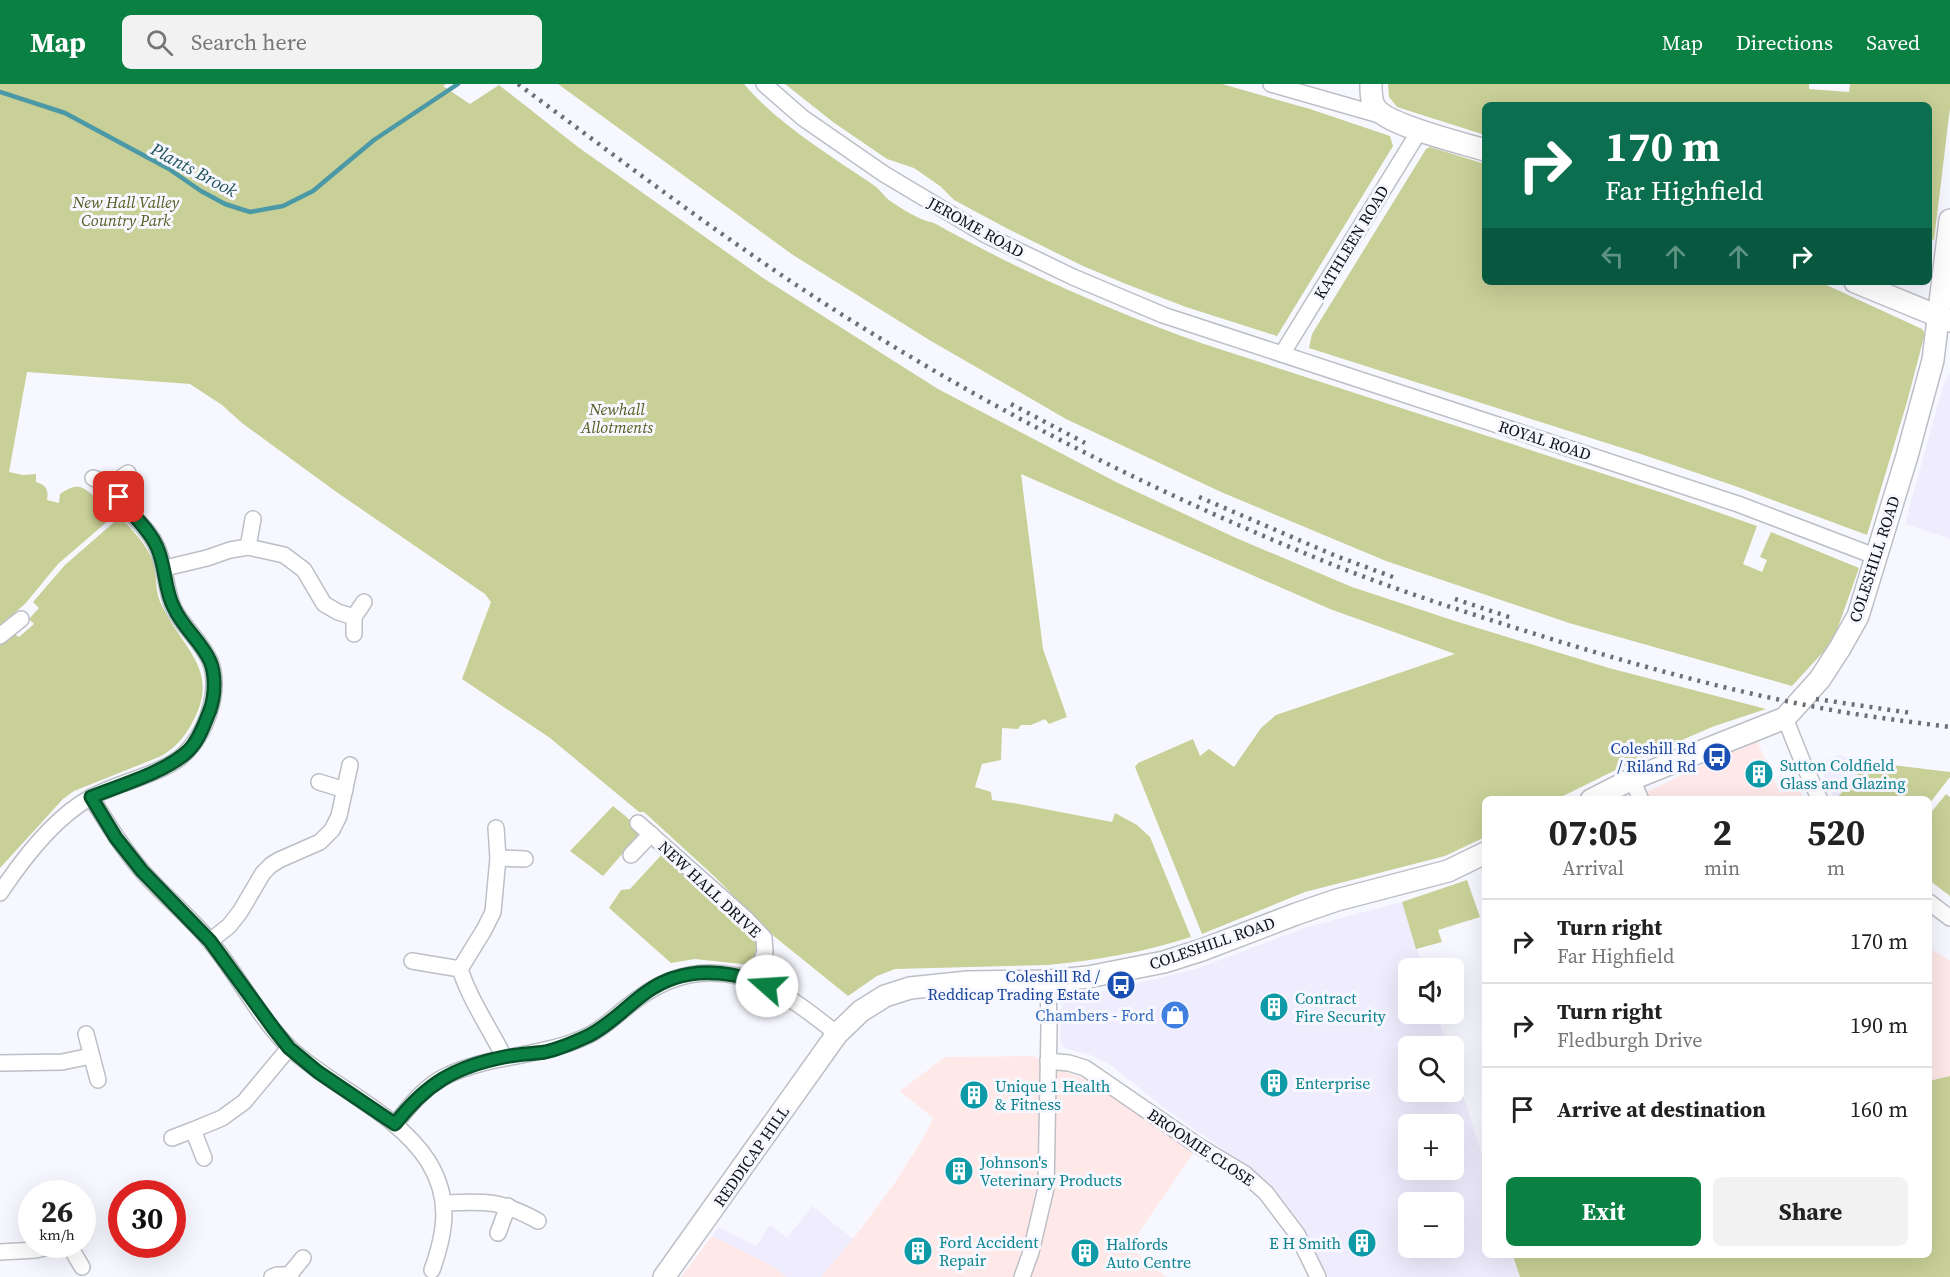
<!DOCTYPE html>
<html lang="en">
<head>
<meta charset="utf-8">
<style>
	:root { --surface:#fff; --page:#f2f2f2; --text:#222; --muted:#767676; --line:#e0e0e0; --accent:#0b8043 }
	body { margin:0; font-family:"Source Serif 4",serif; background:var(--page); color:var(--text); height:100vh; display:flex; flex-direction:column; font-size:22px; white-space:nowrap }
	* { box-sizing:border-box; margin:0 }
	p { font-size:20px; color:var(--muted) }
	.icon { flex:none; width:33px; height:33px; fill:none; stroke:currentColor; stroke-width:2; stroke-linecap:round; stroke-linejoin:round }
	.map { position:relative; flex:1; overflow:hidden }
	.drawer { position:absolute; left:1482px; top:712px; width:450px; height:462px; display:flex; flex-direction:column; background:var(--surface); border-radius:9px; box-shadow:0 6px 24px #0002 }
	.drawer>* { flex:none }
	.top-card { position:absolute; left:1482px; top:18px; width:450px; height:183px; border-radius:9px; box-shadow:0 6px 24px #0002; background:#0b6e4f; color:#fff; overflow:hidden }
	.tools { position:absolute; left:1398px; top:874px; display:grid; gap:12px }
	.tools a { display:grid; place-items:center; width:66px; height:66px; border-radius:9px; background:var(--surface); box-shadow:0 6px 24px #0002; font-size:30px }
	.speed { position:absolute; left:18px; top:1096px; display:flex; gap:12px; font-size:30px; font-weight:700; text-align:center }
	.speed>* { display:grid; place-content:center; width:78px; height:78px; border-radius:50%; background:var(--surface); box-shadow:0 6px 24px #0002; line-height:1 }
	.speed small { font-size:15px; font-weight:400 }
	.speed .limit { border:9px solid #d22; background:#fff; color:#111 }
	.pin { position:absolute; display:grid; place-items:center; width:51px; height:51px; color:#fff; margin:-26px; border-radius:12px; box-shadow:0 3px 9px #0006 }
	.me { position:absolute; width:66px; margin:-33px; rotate:289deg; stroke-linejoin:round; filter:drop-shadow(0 0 4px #0008) }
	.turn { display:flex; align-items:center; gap:21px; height:126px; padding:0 24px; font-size:27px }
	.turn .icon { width:78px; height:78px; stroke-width:2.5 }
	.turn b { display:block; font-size:42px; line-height:51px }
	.lanes { display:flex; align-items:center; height:57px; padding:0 24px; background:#0003; justify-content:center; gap:30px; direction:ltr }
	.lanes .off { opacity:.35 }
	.eta { display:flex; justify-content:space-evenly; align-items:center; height:102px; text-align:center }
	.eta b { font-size:36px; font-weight:700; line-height:42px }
	.primary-button { display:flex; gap:12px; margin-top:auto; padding:12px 24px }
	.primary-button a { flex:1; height:69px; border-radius:9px; background:var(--accent); color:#fff; font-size:24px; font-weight:700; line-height:69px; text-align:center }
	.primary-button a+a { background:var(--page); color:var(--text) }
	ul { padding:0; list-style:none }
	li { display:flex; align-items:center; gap:18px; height:84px; padding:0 24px; border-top:2px solid var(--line) }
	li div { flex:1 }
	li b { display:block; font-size:22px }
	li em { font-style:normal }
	header { display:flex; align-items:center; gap:36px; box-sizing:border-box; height:84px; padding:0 30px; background:var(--accent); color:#fff }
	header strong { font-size:28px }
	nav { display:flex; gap:33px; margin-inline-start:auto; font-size:21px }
	.search { width:420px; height:54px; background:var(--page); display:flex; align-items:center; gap:15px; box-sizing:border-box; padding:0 21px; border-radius:9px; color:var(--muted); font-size:22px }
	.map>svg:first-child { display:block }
	.commercial { fill:#efecfe; fill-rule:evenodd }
	.industrial { fill:#ffe9e8 }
	.green { fill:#c8cf97 }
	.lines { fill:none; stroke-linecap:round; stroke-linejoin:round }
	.stream { stroke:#4b98a6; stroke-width:4.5 }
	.street-casing { stroke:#bdbfc6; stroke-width:18 }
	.secondary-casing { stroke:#bdbfc6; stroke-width:24 }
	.street { stroke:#fff; stroke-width:15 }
	.secondary { stroke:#fff; stroke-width:21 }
	.rail { stroke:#6e6f73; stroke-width:4.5; stroke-dasharray:3 6; stroke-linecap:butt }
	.route-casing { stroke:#07532c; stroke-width:15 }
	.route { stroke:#0b8043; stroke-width:10 }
	.labels { text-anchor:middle; stroke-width:6; stroke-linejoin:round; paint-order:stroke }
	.park-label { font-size:16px; font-style:italic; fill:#565b21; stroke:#f7f8ff }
	.street-label { font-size:16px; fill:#111214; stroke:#f7f8ff }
	.transit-label { font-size:16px; fill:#164399; stroke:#f7f8ff; text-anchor:end }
	.culture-label { font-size:16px; fill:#0d838f; stroke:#f7f8ff; text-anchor:start }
	.shop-label { font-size:16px; fill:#366cbe; stroke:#f7f8ff; text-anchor:end }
	.water-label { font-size:18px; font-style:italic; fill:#23545b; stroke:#f7f8ff }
</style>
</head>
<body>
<header>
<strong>Map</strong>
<div class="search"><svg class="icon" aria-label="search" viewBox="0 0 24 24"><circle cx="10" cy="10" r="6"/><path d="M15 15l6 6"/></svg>Search here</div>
<nav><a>Map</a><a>Directions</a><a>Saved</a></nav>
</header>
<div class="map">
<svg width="1950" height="1193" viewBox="0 0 1950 1193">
	<rect width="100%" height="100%" fill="#f7f8ff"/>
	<g class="commercial">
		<polygon points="1929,155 1934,156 1929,199 1922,203 1917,202 1903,198 1929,198"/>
		<polygon points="1950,289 1950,455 1905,440 1943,302"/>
		<polygon points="1837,671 1868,678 1836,715 1834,715 1819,680"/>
		<path d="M 1402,818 L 1423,885 L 1408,885 L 1408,930 L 1437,930 L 1448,963 L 1408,963 L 1408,1008 L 1454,1008 L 1454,982 L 1485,1081 L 1485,1172 L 1513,1172 L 1520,1193 L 1327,1193 L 1303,1142 L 1275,1105 L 1253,1087 L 1159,1020 L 1111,981 L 1093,972 L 1067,965 L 1060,958 L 1062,918 L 1067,913 L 1100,908 L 1196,885 L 1307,843 ZM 1408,1041 L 1454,1041 L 1454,1086 L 1408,1086 ZM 1408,1119 L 1454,1119 L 1454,1164 L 1408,1164 Z"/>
		<polygon points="812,1122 853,1155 821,1193 786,1193 772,1182 712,1152 718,1143 756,1162 770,1141 787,1154"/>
	</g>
	<g class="industrial">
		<polygon points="1756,655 1780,709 1798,702 1804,715 1630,716"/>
		<polygon points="1929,854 1931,865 1950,877 1950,992 1929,997"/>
		<polygon points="1033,972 1071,990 1091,997 1195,1066 1129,1163 1166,1193 821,1193 853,1155 894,1100 925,1051 933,1034 900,1007 945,973"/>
		<polygon points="712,1152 772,1182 786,1193 681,1193"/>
	</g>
	<g class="green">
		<path d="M 0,0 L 446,0 L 443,2 L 470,20 L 499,1 L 578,63 L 763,194 L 938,305 L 1118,399 L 1236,454 L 1352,503 L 1455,537 L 1609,584 L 1766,625 L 1712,643 L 1638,675 L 1557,715 L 1485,716 L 1485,753 L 1445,772 L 1305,808 L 1202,850 L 1135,683 L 1138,679 L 1193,655 L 1200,672 L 1209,665 L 1234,683 L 1261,644 L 1276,631 L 1455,570 L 1330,525 L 1021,390 L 1043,565 L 1067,633 L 1049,640 L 1045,635 L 1031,641 L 1021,641 L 1018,645 L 1002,644 L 1001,676 L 982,680 L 975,703 L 991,708 L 992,716 L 1019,720 L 1112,738 L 1115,729 L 1137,741 L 1150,753 L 1191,853 C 1145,868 1097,876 1048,881 L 895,885 L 877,892 L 848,912 L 770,849 L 715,793 L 644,728 L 639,728 L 550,654 L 462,595 L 491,518 L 485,510 L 335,407 L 242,339 L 222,321 L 190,300 L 27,288 L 9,388 L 23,391 L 36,390 L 36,398 C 46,401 49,406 47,416 L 59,419 L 60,410 C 81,395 85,406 101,418 L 95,425 L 109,436 L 58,480 L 25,520 L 0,541 Z"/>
		<path d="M 558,0 L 744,0 C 779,41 828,70 872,100 C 879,104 883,111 889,116 C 902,125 919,136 934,139 C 1020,187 1111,227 1204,260 L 1669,411 L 1757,442 L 1743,480 L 1762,488 L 1767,476 L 1760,473 L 1771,448 L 1859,484 L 1837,546 L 1825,566 L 1792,602 L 1569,539 L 1386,477 L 1221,408 L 1066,335 L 931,257 L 793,171 Z"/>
		<polygon points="785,0 1222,0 1310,25 1390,52 1393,62 1277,252 1186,223 1126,200 1083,182 1008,145 954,116 940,102 914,84 887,75 833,38"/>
		<polygon points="1388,0 1809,0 1809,5 1849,8 1850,0 1950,0 1950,24 1934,156 1929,155 1929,21 1485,21 1485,51 1397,23 1389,13"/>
		<polygon points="1430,63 1485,80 1485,198 1820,198 1922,245 1924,248 1924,253 1907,318 1867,451 1735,402 1641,370 1309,264 1312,250 1426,65"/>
		<path d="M 120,433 C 133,446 149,463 154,481 C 157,495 155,509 162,522 C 184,567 222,587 191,641 C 183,655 173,666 159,673 L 74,707 L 63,715 L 0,784 L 0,560 L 14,550 L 19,553 L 34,540 L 29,535 L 39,524 L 33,518 L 65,481 Z"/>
		<polygon points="1868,678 1950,688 1950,693 1929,720 1929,716 1836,715"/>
		<polygon points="1946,710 1950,713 1950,812 1929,796 1929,731"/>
		<path d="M 613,722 C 622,730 637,738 638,752 L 603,792 L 570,767 Z"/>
		<path d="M 665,767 C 682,783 753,842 758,859 C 760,866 754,875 751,881 L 695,875 L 671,879 L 609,824 L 621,806 L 630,805 Z"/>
		<polygon points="1467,796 1480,833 1438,846 1442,858 1416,865 1402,818"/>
		<polygon points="1950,992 1950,1193 1520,1193 1513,1172 1929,1172 1929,997"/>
	</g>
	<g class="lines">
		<polyline class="stream" points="0,8 65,29 169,85 201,107 225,120 250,128 283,122 313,107 374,56 458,0"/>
		<g class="street-casing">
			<g id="street">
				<polyline points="764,0 803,34 884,90 986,151 1073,193 1163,231 1738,420 1877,473"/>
				<polyline points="1271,0 1383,32"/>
				<polyline points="1282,270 1415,54 1417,46"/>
				<polyline points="93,394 111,401 128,389"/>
				<polyline points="248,463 253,435"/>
				<polyline points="165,484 207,474 230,466 248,463 284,471 304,486 324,520 338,528 354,533"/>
				<polyline points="354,550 354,533 364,518"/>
				<polyline points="0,552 21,535"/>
				<polyline points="1785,634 1803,679 1820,716"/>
				<polyline points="1632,695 1641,716"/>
				<polyline points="319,698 345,706"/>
				<path d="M 91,713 C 107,739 123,765 143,788 C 164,812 189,832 209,856 C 238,890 259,935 291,965 C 334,1004 397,1029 428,1077 C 451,1114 446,1147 432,1186"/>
				<polyline points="638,739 745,834 764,854 765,868 754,896"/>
				<polyline points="631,771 651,750"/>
				<polyline points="498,774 525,775"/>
				<path d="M 0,809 C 22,776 55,733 90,714 C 116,699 148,694 174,678 C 203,661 223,608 210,577 C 202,558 184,544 174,525 C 165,506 166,483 157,463 C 150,447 137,437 126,424 C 121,417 116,409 111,401"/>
				<polyline points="1929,818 1950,834"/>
				<polyline points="210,857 229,842 240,828 263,789 271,781 279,776 320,758 332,746 339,732 350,681"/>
				<path d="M 412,877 L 460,885 C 470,916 489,943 504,973"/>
				<polyline points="460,885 484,846 493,828 498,774 496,744"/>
				<polyline points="86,950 98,996"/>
				<polyline points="1048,977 1069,979 1085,984 1197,1061 1245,1090 1266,1109 1297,1150 1318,1193"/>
				<polyline points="0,979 62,978 91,972"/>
				<path d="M 395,1040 C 409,1023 424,1003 444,993 C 490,970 541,974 587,952 C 603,945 614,933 627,923 C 651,903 677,889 709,889 C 760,888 800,920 837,950"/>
				<polyline points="172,1054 193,1046"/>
				<polyline points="204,1074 193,1046 222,1034 244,1018 289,964"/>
				<path d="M 444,1119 C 486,1117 500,1116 538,1137"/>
				<polyline points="498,1149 508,1122"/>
				<polyline points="69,1161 82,1183"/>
				<polyline points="0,1168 36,1166 58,1161"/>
				<polyline points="289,1191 303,1174"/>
				<polyline points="272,1193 277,1191 289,1191 291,1193"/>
				<polyline points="1022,1193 1031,1168 1046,1104 1049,944 1048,897"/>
			</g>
		</g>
		<g class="secondary-casing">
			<g id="secondary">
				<path d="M 1371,0 C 1371,8 1371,17 1375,23 C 1386,41 1462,59 1485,66"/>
				<polyline points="1855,198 1950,237"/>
				<polyline points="1591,716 1632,695 1785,634 1820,595 1840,564 1858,532 1907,372 1933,276 1950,136"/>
				<polyline points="664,1193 837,950 861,927 885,912 910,904 968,898 1048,897 1088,893 1164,878 1202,866 1296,830 1337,816 1448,787 1485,769"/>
			</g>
		</g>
		<use href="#street" class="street"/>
		<use href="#secondary" class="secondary"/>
		<g class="rail">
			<path d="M 518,0 C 629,82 739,167 857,240 C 1010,336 1173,417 1341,484 C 1413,512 1487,535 1561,558 C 1644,583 1730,607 1816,623 C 1860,632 1905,637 1950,643"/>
			<polyline points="1011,320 1085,359"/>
			<polyline points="1199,413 1336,472 1393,493"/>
			<polyline points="1455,515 1512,534"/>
			<polyline points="1816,615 1911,629"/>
		</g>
	</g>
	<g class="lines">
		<g class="route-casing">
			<path id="route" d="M 119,413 C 130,430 149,444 157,463 C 166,483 164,505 174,524 C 183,544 201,557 210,577 C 216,591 215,612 210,626 C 205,639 199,656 189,666 C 169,687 118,702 91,713 L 116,754 L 142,787 L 210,857 L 274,945 L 289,964 L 318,988 L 395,1040 C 426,1000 454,983 504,973 C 518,970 531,970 545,968 C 559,965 575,958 588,952 C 619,937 639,905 674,894 C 703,884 739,889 767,902"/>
		</g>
		<use href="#route" class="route"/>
	</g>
	<defs>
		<g id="bus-disc" transform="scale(1.5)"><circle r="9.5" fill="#1a4fb4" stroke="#f7f8ff"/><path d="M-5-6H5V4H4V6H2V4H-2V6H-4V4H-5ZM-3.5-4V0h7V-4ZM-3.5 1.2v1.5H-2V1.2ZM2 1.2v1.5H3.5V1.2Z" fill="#fff"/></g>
		<g id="building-disc" transform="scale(1.5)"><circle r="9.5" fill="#0f9aa8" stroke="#f7f8ff"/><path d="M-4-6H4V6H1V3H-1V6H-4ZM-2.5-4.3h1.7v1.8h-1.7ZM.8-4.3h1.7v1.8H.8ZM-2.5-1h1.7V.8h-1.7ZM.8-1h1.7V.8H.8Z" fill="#fff"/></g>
		<g id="shop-disc" transform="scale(1.5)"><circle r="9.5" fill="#3f7fe0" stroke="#f7f8ff"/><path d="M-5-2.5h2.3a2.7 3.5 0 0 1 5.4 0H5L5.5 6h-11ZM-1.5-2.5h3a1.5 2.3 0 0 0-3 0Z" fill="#fff"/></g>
	</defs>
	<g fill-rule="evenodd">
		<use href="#bus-disc" x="1717" y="673"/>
		<use href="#building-disc" x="1759" y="690"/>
		<use href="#bus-disc" x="1121" y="901"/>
		<use href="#building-disc" x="1274" y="923"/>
		<use href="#shop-disc" x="1175" y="931"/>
		<use href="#building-disc" x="1274" y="999"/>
		<use href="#building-disc" x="974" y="1011"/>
		<use href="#building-disc" x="959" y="1087"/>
		<use href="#building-disc" x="1362" y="1159"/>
		<use href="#building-disc" x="918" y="1167"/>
		<use href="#building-disc" x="1085" y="1169"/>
	</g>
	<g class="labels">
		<g class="park-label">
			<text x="126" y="124">New Hall Valley<tspan x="126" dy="18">Country Park</tspan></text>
			<text x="617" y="331">Newhall<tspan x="617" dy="18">Allotments</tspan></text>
		</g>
		<g class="street-label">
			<text transform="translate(976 143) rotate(29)" y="6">JEROME ROAD</text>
			<text transform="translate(1351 158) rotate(-59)" y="6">KATHLEEN ROAD</text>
			<text transform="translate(1545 356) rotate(18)" y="6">ROYAL ROAD</text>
			<text transform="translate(1874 475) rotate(-72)" y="6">COLESHILL ROAD</text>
			<text transform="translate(710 805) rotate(43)" y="6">NEW HALL DRIVE</text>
			<text transform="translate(1212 859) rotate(-19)" y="6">COLESHILL ROAD</text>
			<text transform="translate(1201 1063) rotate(34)" y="6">BROOMIE CLOSE</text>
			<text transform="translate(751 1072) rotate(-55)" y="6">REDDICAP HILL</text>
		</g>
		<g class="transit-label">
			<text x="1696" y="670">Coleshill Rd<tspan x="1696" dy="18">/ Riland Rd</tspan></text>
			<text x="1100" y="898">Coleshill Rd /<tspan x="1100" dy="18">Reddicap Trading Estate</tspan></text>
		</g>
		<g class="culture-label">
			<text x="1780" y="687">Sutton Coldfield<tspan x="1780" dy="18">Glass and Glazing</tspan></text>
			<text x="1295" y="920">Contract<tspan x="1295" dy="18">Fire Security</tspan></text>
			<text x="1295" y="1005">Enterprise</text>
			<text x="995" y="1008">Unique 1 Health<tspan x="995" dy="18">&amp; Fitness</tspan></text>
			<text x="980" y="1084">Johnson's<tspan x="980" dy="18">Veterinary Products</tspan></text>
			<text x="939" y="1164">Ford Accident<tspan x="939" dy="18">Repair</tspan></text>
			<text x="1341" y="1165" text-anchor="end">E H Smith</text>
			<text x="1106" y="1166">Halfords<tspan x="1106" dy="18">Auto Centre</tspan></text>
		</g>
		<g class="shop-label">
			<text x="1154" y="937">Chambers - Ford</text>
		</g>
		<g class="water-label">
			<text transform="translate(194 86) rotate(28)" y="6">Plants Brook</text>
		</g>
	</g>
</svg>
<div class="tools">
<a><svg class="icon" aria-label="sound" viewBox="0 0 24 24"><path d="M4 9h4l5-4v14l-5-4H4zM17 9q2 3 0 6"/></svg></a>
<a><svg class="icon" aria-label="search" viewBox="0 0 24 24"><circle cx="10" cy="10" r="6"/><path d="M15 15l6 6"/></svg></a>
<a>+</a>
<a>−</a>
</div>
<div class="speed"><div>26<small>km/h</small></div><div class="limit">30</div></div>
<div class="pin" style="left:119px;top:413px;background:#d93025"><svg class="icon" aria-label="arrive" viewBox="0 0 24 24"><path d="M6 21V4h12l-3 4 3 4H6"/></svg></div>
<svg class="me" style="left:767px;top:902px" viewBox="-20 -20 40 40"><circle r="19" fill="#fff"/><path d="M0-13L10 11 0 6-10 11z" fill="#0b8043"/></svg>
<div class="top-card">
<div class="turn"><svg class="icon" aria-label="right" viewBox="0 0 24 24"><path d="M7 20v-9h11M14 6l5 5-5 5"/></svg><div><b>170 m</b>Far Highfield</div></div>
<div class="lanes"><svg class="icon off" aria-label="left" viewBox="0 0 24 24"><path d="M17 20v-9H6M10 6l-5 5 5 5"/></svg><svg class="icon off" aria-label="ahead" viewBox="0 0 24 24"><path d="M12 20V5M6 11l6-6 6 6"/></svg><svg class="icon off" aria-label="ahead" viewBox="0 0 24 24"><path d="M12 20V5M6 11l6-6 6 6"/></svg><svg class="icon" aria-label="right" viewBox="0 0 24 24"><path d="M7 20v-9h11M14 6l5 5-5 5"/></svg></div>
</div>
<section class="drawer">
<div class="eta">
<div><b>07:05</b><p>Arrival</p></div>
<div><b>2</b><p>min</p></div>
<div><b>520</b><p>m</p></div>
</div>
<ul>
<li><svg class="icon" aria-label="right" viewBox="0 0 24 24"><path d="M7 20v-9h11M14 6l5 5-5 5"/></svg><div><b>Turn right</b><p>Far Highfield</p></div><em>170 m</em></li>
<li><svg class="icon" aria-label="right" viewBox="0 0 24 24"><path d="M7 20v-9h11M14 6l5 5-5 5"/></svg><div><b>Turn right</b><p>Fledburgh Drive</p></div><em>190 m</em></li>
<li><svg class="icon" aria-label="arrive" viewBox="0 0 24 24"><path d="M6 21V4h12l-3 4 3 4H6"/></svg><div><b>Arrive at destination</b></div><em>160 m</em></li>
</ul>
<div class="primary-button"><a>Exit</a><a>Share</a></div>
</section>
</div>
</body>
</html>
